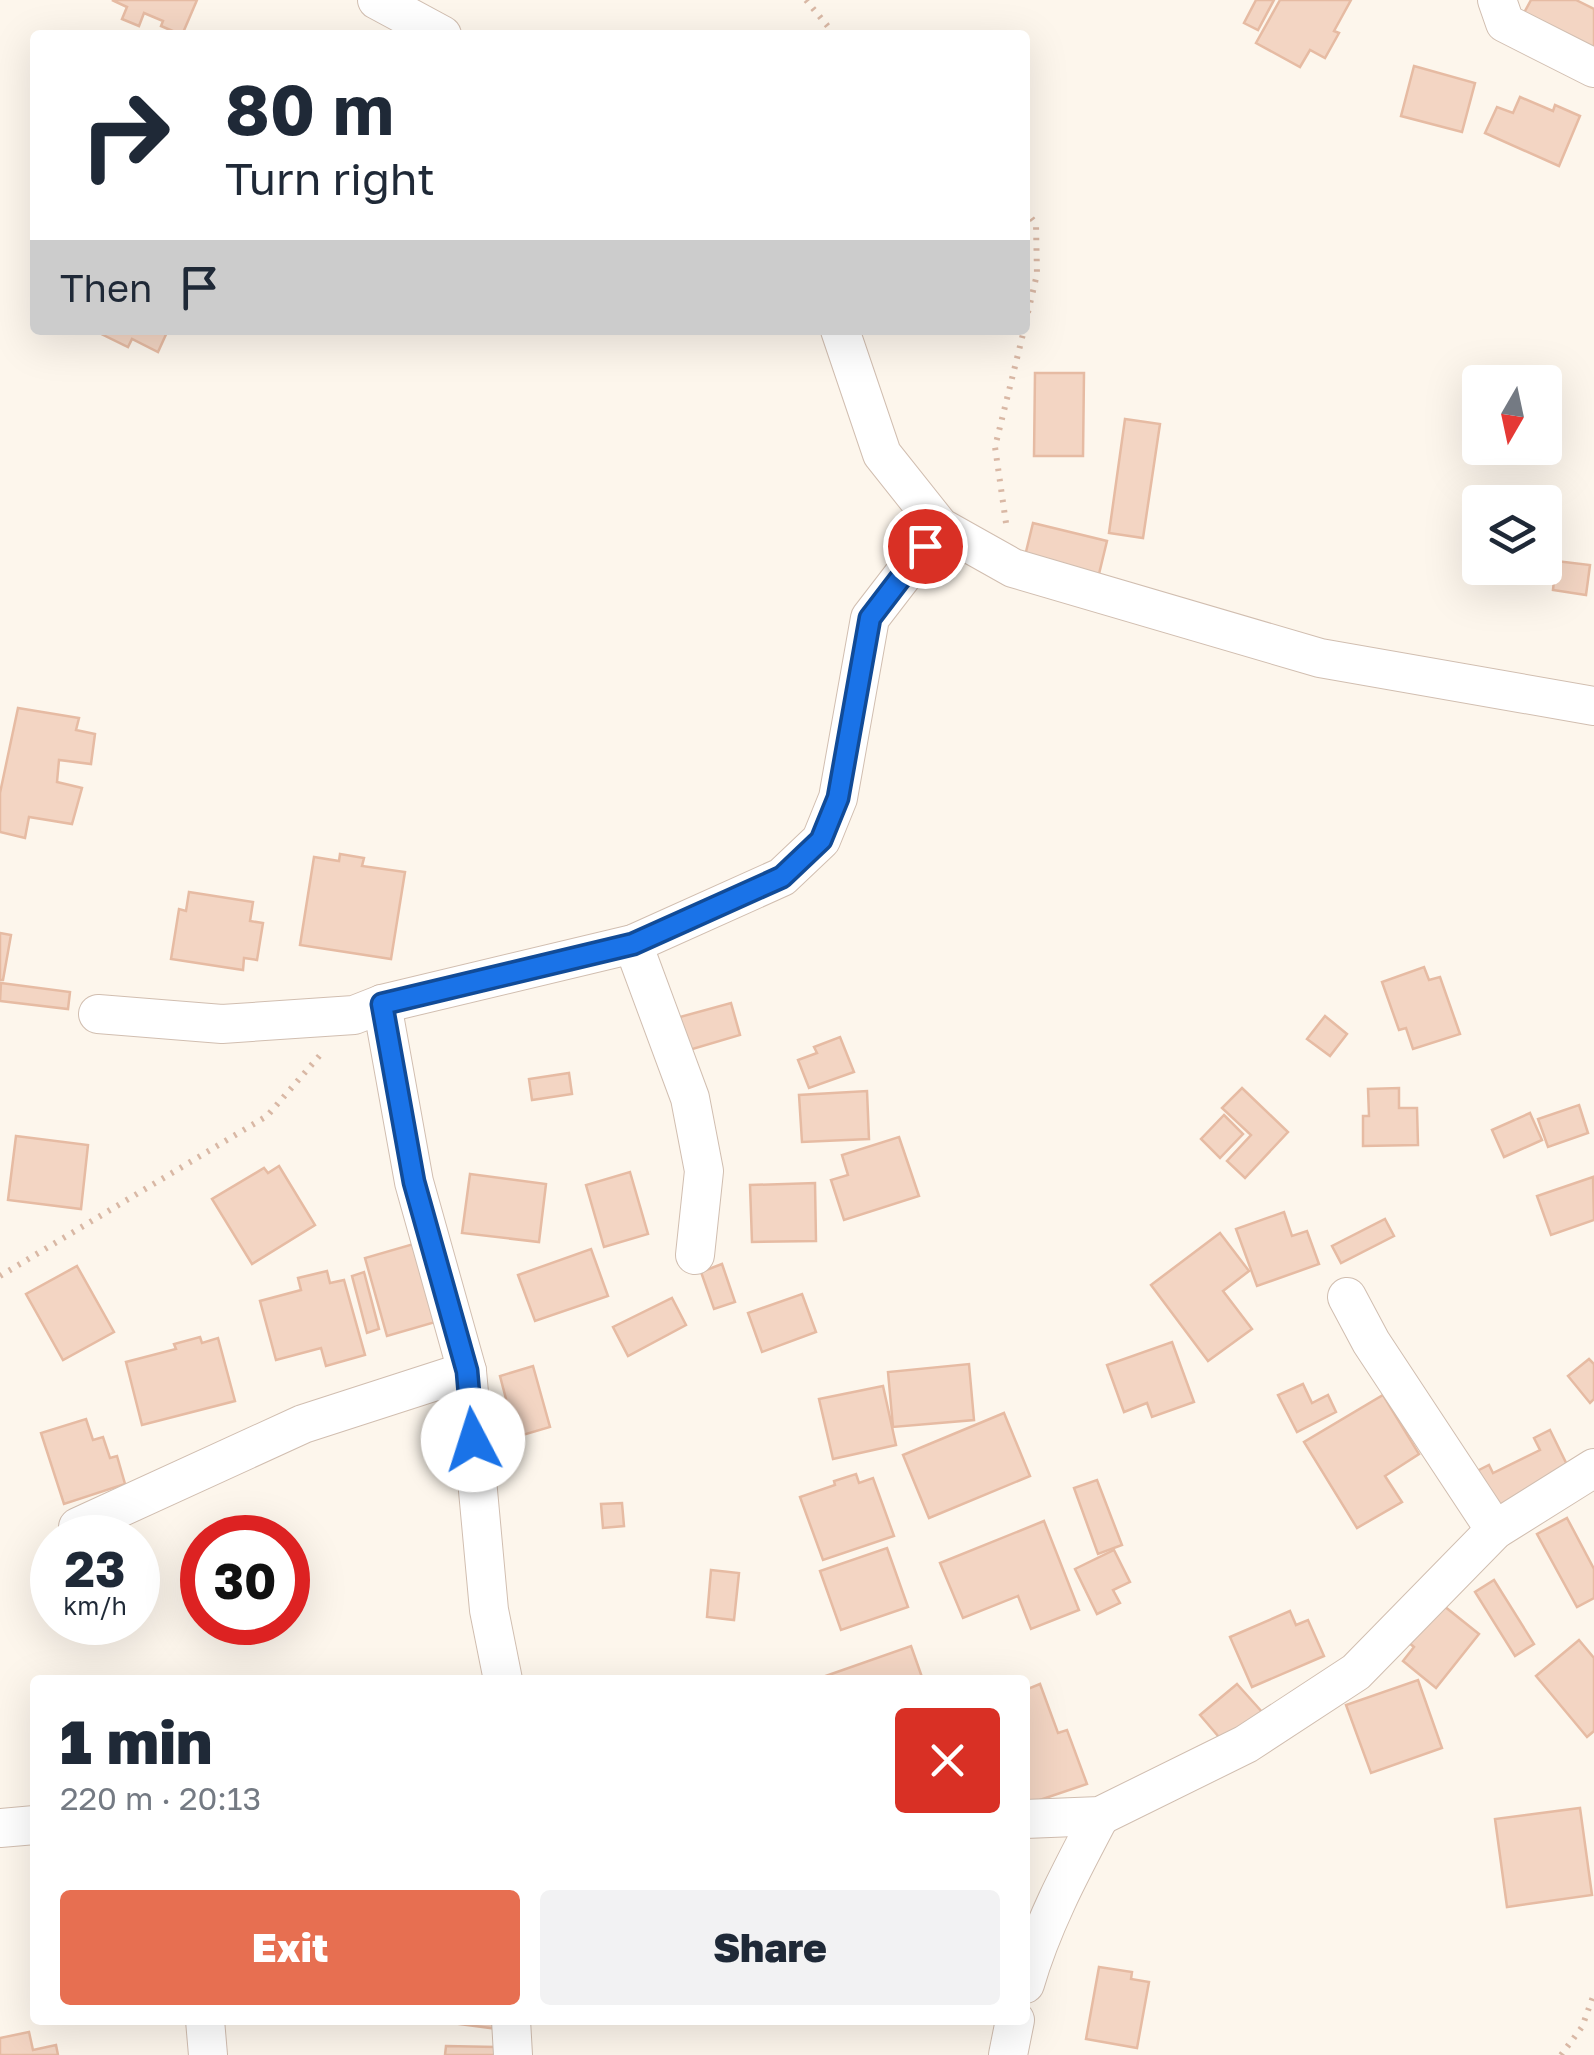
<!DOCTYPE html>
<html lang="en">
<head>
<meta charset="utf-8">
<style>
	:root { --surface:#fff; --page:#f2f2f3; --text:#1f2937; --muted:#747a83; --accent:#e76f51 }
	body { margin:0; font-family:"Golos Text",sans-serif; background:var(--page); color:var(--text); height:100vh; display:flex; flex-direction:column; font-size:38px; white-space:nowrap }
	* { box-sizing:border-box; margin:0 }
	p { font-size:32px; color:var(--muted) }
	.icon { flex:none; width:55px; height:55px; fill:none; stroke:currentColor; stroke-width:2; stroke-linecap:round; stroke-linejoin:round }
	.map { position:relative; flex:1; overflow:hidden }
	.side { position:absolute; left:30px; top:1675px; width:1000px; height:350px; display:flex; flex-direction:column; background:var(--surface); border-radius:10px; box-shadow:0 10px 40px #0002 }
	.side>* { flex:none }
	.hud { position:absolute; left:30px; top:30px; width:1000px; height:305px; border-radius:10px; box-shadow:0 10px 40px #0002; background:#fff; color:var(--text); overflow:hidden }
	.needle { width:65px; rotate:189deg }
	.tools { position:absolute; left:1462px; top:365px; display:grid; gap:20px }
	.tools a { display:grid; place-items:center; width:100px; height:100px; border-radius:10px; background:var(--surface); box-shadow:0 10px 40px #0002; font-size:50px }
	.speed { position:absolute; left:30px; top:1515px; display:flex; gap:20px; font-size:50px; font-weight:700; text-align:center }
	.speed>* { display:grid; place-content:center; width:130px; height:130px; border-radius:50%; background:var(--surface); box-shadow:0 10px 40px #0002; line-height:1 }
	.speed small { font-size:25px; font-weight:400 }
	.speed .limit { border:15px solid #d22; background:#fff; color:#111 }
	.pin { position:absolute; display:grid; place-items:center; width:85px; height:85px; color:#fff; margin:-42px; border:5px solid #fff; border-radius:50%; box-shadow:0 2px 10px #0007 }
	.me { position:absolute; width:110px; margin:-55px; rotate:355deg; stroke-linejoin:round; filter:drop-shadow(0 0 8px #0008) }
	.turn { display:flex; align-items:center; gap:35px; height:210px; padding:0 30px; font-size:45px }
	.turn .icon { width:130px; height:130px; stroke-width:2.5 }
	.turn b { display:block; font-size:70px; line-height:85px }
	.then { display:flex; align-items:center; height:95px; padding:0 30px; background:#0003; gap:20px; font-size:38px }
	.round { display:grid; place-items:center; flex:none; width:105px; height:105px; border-radius:10px; background:var(--page) }
	.head { display:flex; align-items:center; justify-content:space-between; height:170px; padding:0 30px }
	h1 { font-size:60px; font-weight:800; line-height:75px }
	.cta { display:flex; gap:20px; margin-top:auto; padding:20px 30px }
	.cta a { flex:1; height:115px; border-radius:10px; background:var(--accent); color:#fff; font-size:40px; font-weight:800; line-height:115px; text-align:center }
	.cta a+a { background:var(--page); color:var(--text) }
	.map>svg:first-child { display:block }
	.building { fill:#f3d5c3; stroke:#e6bba3; stroke-width:2.5 }
	.lines { fill:none; stroke-linecap:round; stroke-linejoin:round }
	.minor-casing { stroke:#d1beb0; stroke-width:40 }
	.path { stroke:#d9b8a5; stroke-width:6; stroke-dasharray:2.5 8; stroke-linecap:butt }
	.minor { stroke:#fff; stroke-width:38 }
	.route-casing { stroke:#114b97; stroke-width:25 }
	.route { stroke:#1a73e8; stroke-width:18 }
</style>
</head>
<body>
<div class="map">
<svg width="1594" height="2055" viewBox="0 0 1594 2055">
	<rect width="100%" height="100%" fill="#fdf6ec"/>
	<g class="building">
		<polygon points="112,0 197,0 182,35 161,26 163,21 144,13 139,26 122,19 127,7"/>
		<polygon points="1256,0 1274,0 1258,30 1244,23"/>
		<polygon points="1280,0 1351,0 1334,31 1339,33 1325,58 1310,50 1300,67 1256,43"/>
		<polygon points="1531,0 1576,0 1594,9 1594,64 1518,24"/>
		<polygon points="1414,66 1475,83 1462,132 1401,116"/>
		<polygon points="1520,97 1553,111 1555,105 1580,116 1559,166 1485,133 1497,107 1513,113"/>
		<polygon points="93,330 168,330 158,352 132,339 128,347"/>
		<polygon points="1035,373 1084,373 1083,456 1034,456"/>
		<polygon points="1125,419 1160,424 1143,538 1109,533"/>
		<polygon points="1033,523 1107,541 1098,578 1024,560"/>
		<polygon points="1556,561 1590,565 1586,595 1553,590"/>
		<polygon points="18,708 79,718 76,730 95,734 91,764 59,760 57,782 82,788 72,824 29,817 25,838 0,832 0,793"/>
		<polygon points="340,854 364,858 362,866 405,872 391,959 300,945 314,857 339,861"/>
		<polygon points="189,892 253,902 250,921 263,923 257,960 244,958 243,970 171,959 179,909 186,911"/>
		<polygon points="0,933 11,935 3,980 0,980"/>
		<polygon points="1424,967 1429,980 1440,977 1460,1034 1413,1049 1406,1028 1399,1030 1382,982"/>
		<polygon points="1,983 70,992 68,1009 0,1001"/>
		<polygon points="731,1003 740,1035 679,1053 669,1020"/>
		<polygon points="1325,1016 1347,1034 1330,1056 1307,1039"/>
		<polygon points="840,1037 854,1072 809,1088 798,1060 817,1053 814,1047"/>
		<polygon points="569,1073 572,1094 532,1100 529,1079"/>
		<polygon points="1242,1088 1288,1132 1245,1178 1227,1161 1251,1135 1222,1108"/>
		<polygon points="1399,1088 1399,1108 1417,1108 1418,1145 1363,1146 1363,1116 1369,1116 1368,1089"/>
		<polygon points="867,1091 869,1139 802,1142 799,1095"/>
		<polygon points="1579,1105 1588,1133 1548,1147 1538,1119"/>
		<polygon points="1530,1113 1542,1140 1504,1157 1492,1130"/>
		<polygon points="1224,1115 1243,1134 1220,1158 1201,1139"/>
		<polygon points="16,1136 88,1145 81,1209 8,1200"/>
		<polygon points="899,1137 919,1196 844,1220 831,1180 848,1175 842,1155"/>
		<polygon points="279,1166 315,1225 252,1264 212,1199 264,1168 268,1173"/>
		<polygon points="630,1172 648,1234 604,1247 586,1185"/>
		<polygon points="470,1174 546,1184 539,1242 462,1233"/>
		<polygon points="1593,1177 1594,1220 1551,1235 1537,1196"/>
		<polygon points="815,1183 816,1241 752,1242 750,1185"/>
		<polygon points="1284,1212 1292,1236 1307,1231 1319,1264 1257,1286 1236,1229"/>
		<polygon points="1385,1219 1394,1236 1341,1263 1332,1246"/>
		<polygon points="1220,1233 1249,1271 1223,1291 1252,1329 1208,1361 1151,1285"/>
		<polygon points="417,1243 439,1321 387,1336 365,1258"/>
		<polygon points="591,1249 608,1296 535,1321 518,1275"/>
		<polygon points="722,1264 735,1302 714,1309 701,1272"/>
		<polygon points="77,1266 114,1332 63,1360 26,1294"/>
		<polygon points="327,1271 330,1283 344,1280 365,1355 326,1366 321,1348 276,1360 260,1301 301,1290 298,1278"/>
		<polygon points="364,1272 379,1329 367,1333 352,1276"/>
		<polygon points="802,1294 816,1332 762,1352 748,1313"/>
		<polygon points="672,1298 686,1325 628,1356 613,1327"/>
		<polygon points="200,1337 202,1343 218,1338 235,1401 142,1425 126,1362 176,1349 174,1344"/>
		<polygon points="1172,1342 1194,1402 1152,1417 1147,1403 1124,1412 1107,1365"/>
		<polygon points="1589,1359 1594,1364 1594,1399 1590,1403 1568,1376"/>
		<polygon points="969,1364 974,1420 893,1427 888,1372"/>
		<polygon points="533,1366 550,1427 516,1437 500,1376"/>
		<polygon points="1303,1384 1312,1403 1328,1395 1336,1412 1297,1432 1278,1395"/>
		<polygon points="883,1386 896,1445 833,1459 819,1399"/>
		<polygon points="1383,1395 1419,1454 1385,1476 1402,1502 1357,1528 1304,1442"/>
		<polygon points="1004,1413 1030,1476 929,1518 903,1455"/>
		<polygon points="86,1419 93,1440 103,1437 110,1458 117,1456 125,1484 64,1504 41,1433"/>
		<polygon points="1550,1430 1571,1473 1495,1510 1477,1471 1489,1465 1493,1473 1540,1450 1534,1438"/>
		<polygon points="856,1474 859,1483 873,1478 894,1536 823,1560 800,1497 835,1485 834,1481"/>
		<polygon points="1097,1480 1122,1545 1098,1554 1074,1488"/>
		<polygon points="622,1503 624,1526 603,1528 601,1504"/>
		<polygon points="1567,1518 1594,1569 1594,1598 1577,1607 1537,1534"/>
		<polygon points="1044,1521 1079,1610 1031,1629 1018,1596 963,1618 940,1563"/>
		<polygon points="887,1548 908,1607 841,1630 820,1571"/>
		<polygon points="1114,1550 1130,1582 1113,1590 1120,1603 1097,1614 1075,1569"/>
		<polygon points="711,1570 739,1573 734,1620 707,1617"/>
		<polygon points="1494,1580 1534,1644 1515,1656 1475,1592"/>
		<polygon points="1444,1606 1479,1634 1436,1688 1403,1661 1414,1647 1401,1636"/>
		<polygon points="1290,1611 1296,1625 1308,1620 1324,1656 1252,1687 1230,1637"/>
		<polygon points="1579,1640 1594,1658 1594,1731 1587,1737 1536,1676"/>
		<polygon points="911,1646 923,1680 817,1679"/>
		<polygon points="1418,1680 1442,1748 1371,1773 1346,1705"/>
		<polygon points="1040,1684 1058,1733 1067,1730 1087,1784 1025,1805 1025,1690"/>
		<polygon points="1237,1684 1263,1713 1225,1744 1200,1715"/>
		<polygon points="1580,1808 1592,1895 1507,1907 1495,1819"/>
		<polygon points="1099,1967 1132,1972 1131,1979 1149,1982 1137,2048 1086,2039"/>
		<polygon points="429,2020 499,2020 498,2029"/>
		<polygon points="29,2032 33,2050 56,2045 58,2055 0,2055 0,2038"/>
		<polygon points="446,2046 496,2047 496,2055 445,2055"/>
	</g>
	<g class="lines">
		<g class="minor-casing">
			<g id="minor">
				<polyline points="377,0 442,35"/>
				<polyline points="1497,0 1505,23 1594,68"/>
				<polyline points="840,330 882,454 940,527 1013,568 1320,658 1594,706"/>
				<polyline points="633,944 690,1098 704,1171 695,1255"/>
				<polyline points="382,1004 414,1182 467,1371 489,1610 503,1680"/>
				<polyline points="98,1014 222,1024 354,1015 382,1004 633,944 782,877 821,840 838,798 870,618 940,527"/>
				<polyline points="1347,1297 1371,1342 1495,1530"/>
				<polyline points="78,1527 303,1424 467,1371"/>
				<polyline points="1025,1819 1100,1816 1246,1744 1356,1672 1495,1530 1594,1468"/>
				<polyline points="0,1828 35,1825"/>
				<path d="M 1025,1984 C 1042,1925 1071,1871 1100,1816"/>
				<polyline points="205,2020 208,2055"/>
				<polyline points="511,2020 513,2055"/>
				<polyline points="1008,2055 1015,2020"/>
			</g>
		</g>
		<g class="path">
			<polyline points="806,0 835,35"/>
			<polyline points="1025,210 1036,224 1037,274 1025,325"/>
			<polyline points="1006,523 995,447 1024,330"/>
			<polyline points="0,1276 267,1116 321,1054"/>
			<polyline points="1561,2055 1582,2027 1594,1994"/>
		</g>
		<use href="#minor" class="minor"/>
	</g>
	<g class="lines">
		<g class="route-casing">
			<polyline id="route" points="473,1440 467,1371 414,1182 382,1004 633,944 782,877 821,840 838,798 870,618 925,546"/>
		</g>
		<use href="#route" class="route"/>
	</g>
</svg>
<div class="tools">
<a><svg class="needle" viewBox="-14 -14 28 28"><path d="M0-13l5 13h-10z" fill="#e53935"/><path d="M0 13l5-13h-10z" fill="#747a83"/></svg></a>
<a><svg class="icon" aria-label="layers" viewBox="0 0 24 24"><path d="M12 4l9 5-9 5-9-5zM3 14l9 5 9-5"/></svg></a>
</div>
<div class="speed"><div>23<small>km/h</small></div><div class="limit">30</div></div>
<div class="pin" style="left:925px;top:546px;background:#d93025"><svg class="icon" aria-label="arrive" viewBox="0 0 24 24"><path d="M6 21V4h12l-3 4 3 4H6"/></svg></div>
<svg class="me" style="left:473px;top:1440px" viewBox="-20 -20 40 40"><circle r="19" fill="#fff"/><path d="M0-13L10 11 0 6-10 11z" fill="#1a73e8"/></svg>
<div class="hud">
<div class="turn"><svg class="icon" aria-label="right" viewBox="0 0 24 24"><path d="M7 20v-9h11M14 6l5 5-5 5"/></svg><div><b>80 m</b>Turn right</div></div>
<div class="then">Then<svg class="icon" aria-label="arrive" viewBox="0 0 24 24"><path d="M6 21V4h12l-3 4 3 4H6"/></svg></div>
</div>
<section class="side">
<div class="head"><div><h1>1 min</h1><p>220 m · 20:13</p></div><a class="round" style="background:#d93025;color:#fff"><svg class="icon" aria-label="close" viewBox="0 0 24 24"><path d="M6 6l12 12M18 6L6 18"/></svg></a></div>
<div class="cta"><a>Exit</a><a>Share</a></div>
</section>
</div>
</body>
</html>
